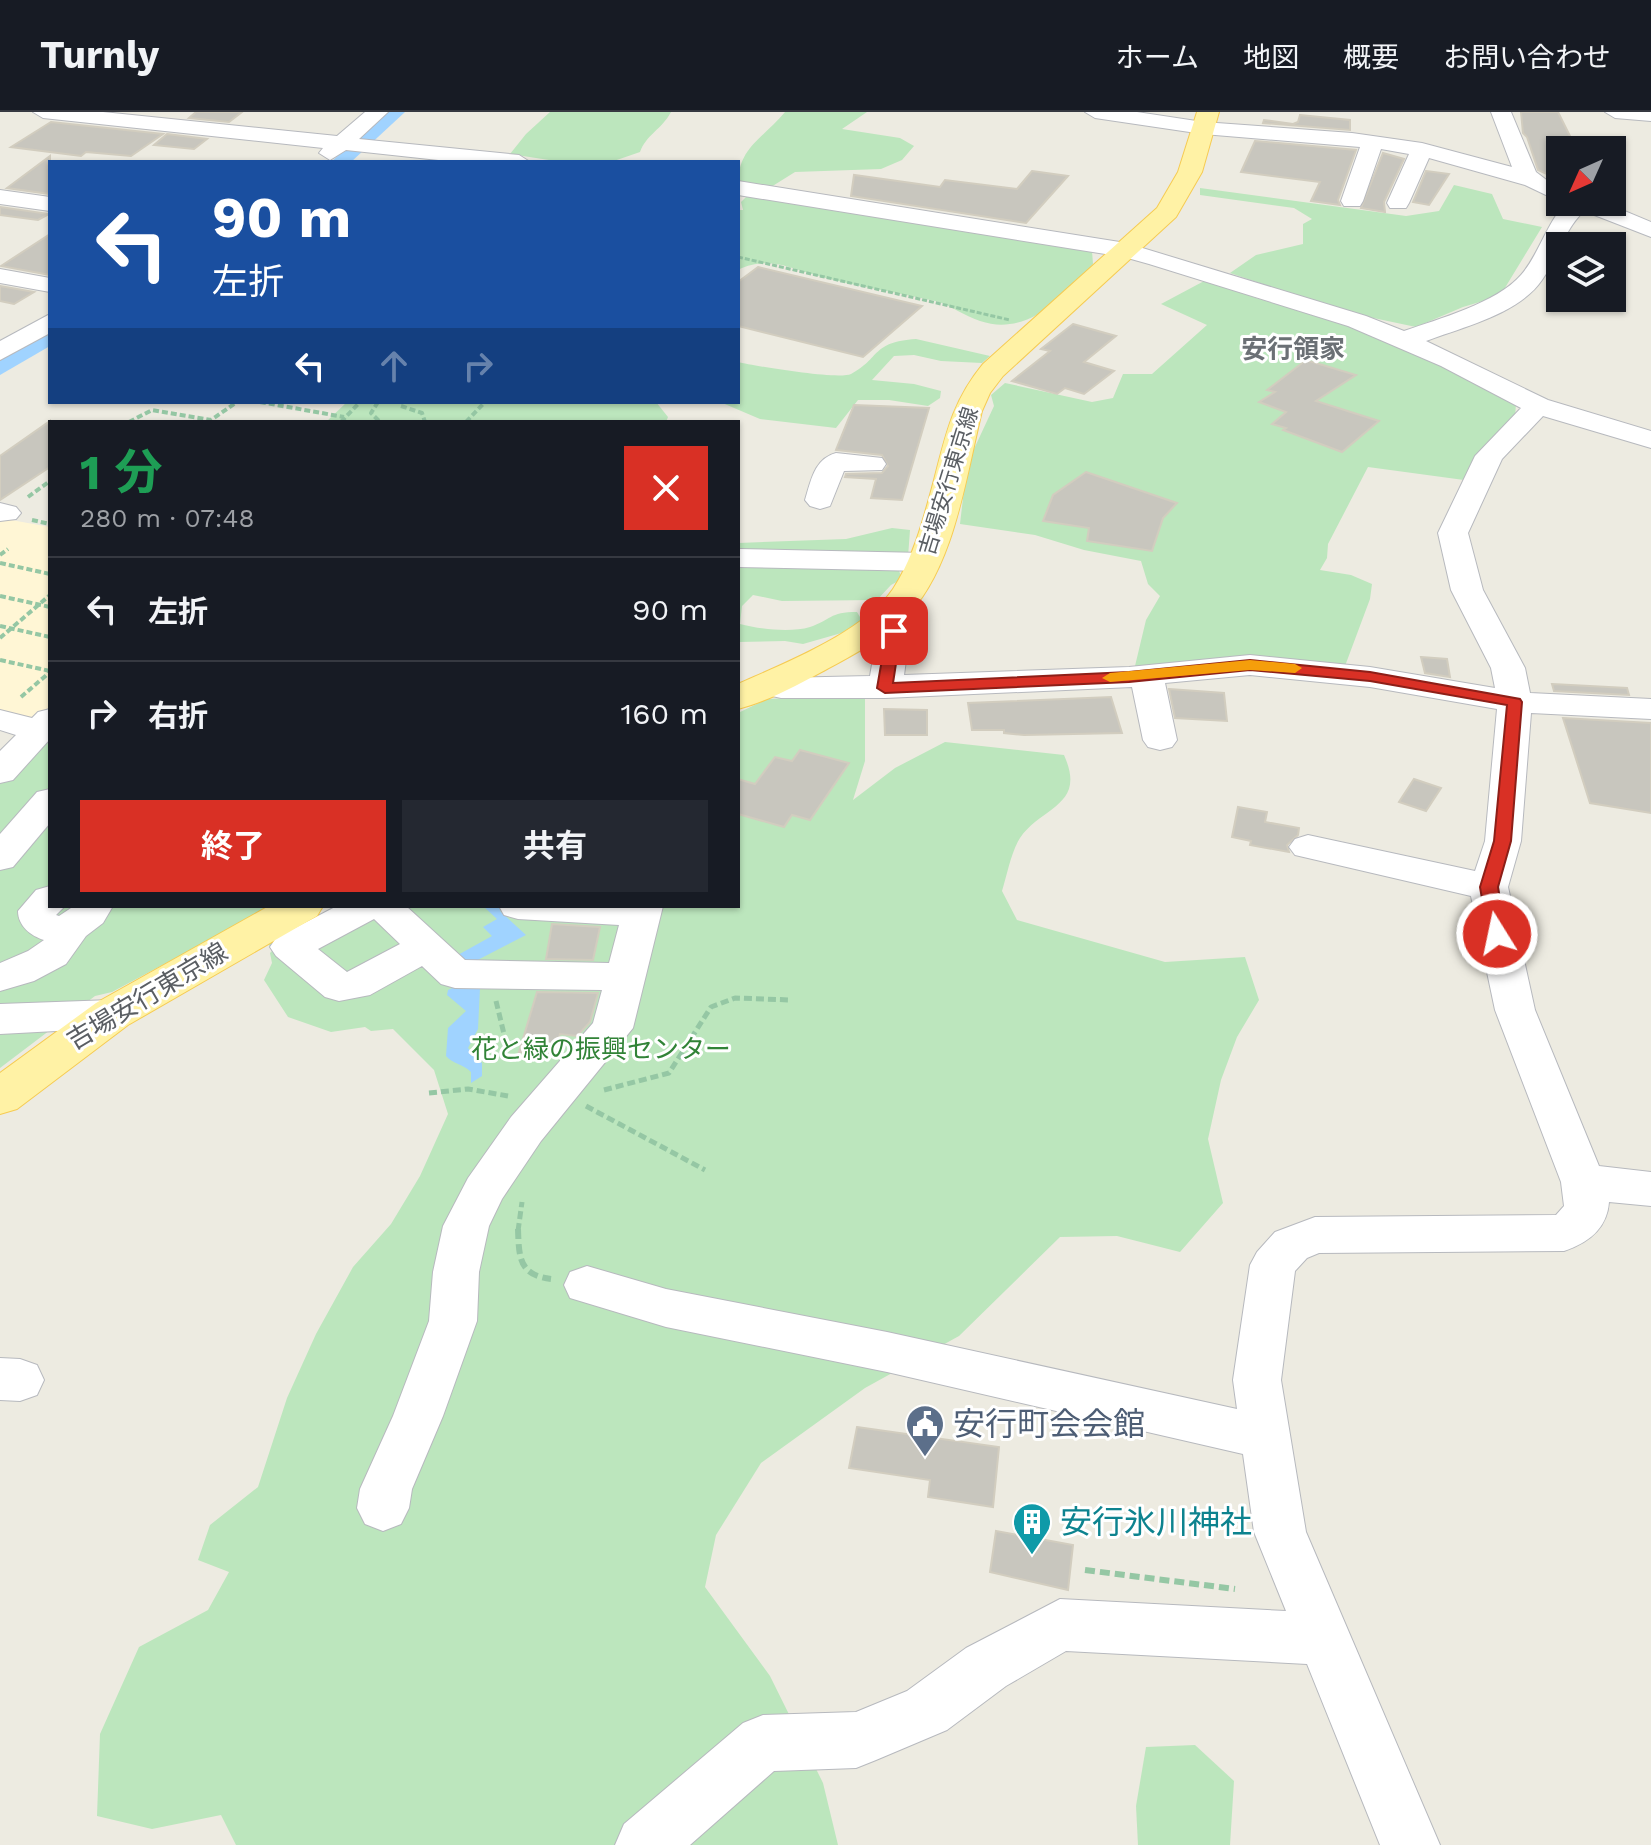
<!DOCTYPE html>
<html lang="ja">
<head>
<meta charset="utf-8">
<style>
	:root { --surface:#171b24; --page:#242831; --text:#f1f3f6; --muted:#9ea1a6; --line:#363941; --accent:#d93025 }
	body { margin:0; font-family:"Work Sans","Noto Sans JP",sans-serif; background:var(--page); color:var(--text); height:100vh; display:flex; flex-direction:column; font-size:30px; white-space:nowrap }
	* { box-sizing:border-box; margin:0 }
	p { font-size:26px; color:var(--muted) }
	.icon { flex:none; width:44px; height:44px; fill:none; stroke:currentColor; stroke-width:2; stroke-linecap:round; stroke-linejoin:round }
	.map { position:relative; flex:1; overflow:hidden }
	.side { position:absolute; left:48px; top:308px; width:692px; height:488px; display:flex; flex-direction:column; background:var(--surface); border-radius:0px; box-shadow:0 2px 6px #0004 }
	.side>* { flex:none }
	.top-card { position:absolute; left:48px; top:48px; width:692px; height:244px; border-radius:0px; box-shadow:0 2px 6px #0004; background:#1a4fa0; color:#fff; overflow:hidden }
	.needle { width:52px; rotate:225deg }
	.fabs { position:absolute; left:1546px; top:24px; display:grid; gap:16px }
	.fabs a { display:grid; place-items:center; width:80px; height:80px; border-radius:0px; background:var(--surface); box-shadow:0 2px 6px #0004; font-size:40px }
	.pin { position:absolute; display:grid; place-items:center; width:68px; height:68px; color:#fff; margin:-34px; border-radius:16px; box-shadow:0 4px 12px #0006 }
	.me { position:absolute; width:88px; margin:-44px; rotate:350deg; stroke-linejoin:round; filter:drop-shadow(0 0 6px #0008) }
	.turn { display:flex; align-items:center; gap:28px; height:168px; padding:0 32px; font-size:36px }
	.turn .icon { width:104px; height:104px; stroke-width:2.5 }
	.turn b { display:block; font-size:56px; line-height:68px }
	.lanes { display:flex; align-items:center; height:76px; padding:0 32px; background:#0003; justify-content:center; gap:40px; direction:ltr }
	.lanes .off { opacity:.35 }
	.round { display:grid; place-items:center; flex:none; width:84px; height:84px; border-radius:0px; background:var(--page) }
	.summary { display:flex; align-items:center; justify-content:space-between; height:136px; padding:0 32px }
	h1 { font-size:48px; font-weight:700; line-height:60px; color:#1e9e55 }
	.button { display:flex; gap:16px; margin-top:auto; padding:16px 32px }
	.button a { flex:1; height:92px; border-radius:0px; background:var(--accent); color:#fff; font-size:32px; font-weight:700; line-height:92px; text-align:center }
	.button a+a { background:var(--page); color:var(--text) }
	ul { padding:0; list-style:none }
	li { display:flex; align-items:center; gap:24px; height:104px; padding:0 32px; border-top:2px solid var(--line) }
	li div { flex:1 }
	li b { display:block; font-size:30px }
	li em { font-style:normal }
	header { display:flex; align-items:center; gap:48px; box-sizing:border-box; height:112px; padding:0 40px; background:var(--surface); border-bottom:2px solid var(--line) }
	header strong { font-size:38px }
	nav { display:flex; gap:44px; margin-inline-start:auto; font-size:28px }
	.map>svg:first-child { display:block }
	.commercial { fill:#fff6d5 }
	.green { fill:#bce6bd }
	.water { fill:#a0d3ff }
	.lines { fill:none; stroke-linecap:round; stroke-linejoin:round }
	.canal { fill:#a0d3ff; fill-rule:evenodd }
	.building { fill:#c8c6be; stroke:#d2cdbf; stroke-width:2 }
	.minor-casing { stroke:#b7b9be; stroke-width:2 }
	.major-casing { stroke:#f6cb52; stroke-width:2 }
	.path-far3 { stroke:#95c7a4; stroke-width:3; stroke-dasharray:5 2; stroke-linecap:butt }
	.path-far2 { stroke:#95c7a4; stroke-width:4; stroke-dasharray:6 3; stroke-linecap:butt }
	.path-far1 { stroke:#95c7a4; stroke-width:5; stroke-dasharray:8 4; stroke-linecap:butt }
	.path { stroke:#95c7a4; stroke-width:6; stroke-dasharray:10 5; stroke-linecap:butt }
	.minor { fill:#fff; fill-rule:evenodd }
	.major { fill:#fff2a5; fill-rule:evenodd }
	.route { fill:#d93025; stroke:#8d1f18; stroke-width:2 }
	.slow { fill:#f59e0b }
	.labels { text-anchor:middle; stroke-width:6; stroke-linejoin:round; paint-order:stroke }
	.far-street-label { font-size:22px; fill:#5a5e63; stroke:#fff }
	.far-quarter-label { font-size:26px; font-weight:bold; fill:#6b7075; stroke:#fff }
	.street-label { font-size:26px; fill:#5a5e63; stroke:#fff }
	.park-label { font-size:26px; fill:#318337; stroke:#fff }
	.near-service-label { font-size:32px; fill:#4e5e75; stroke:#fff; text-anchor:start }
	.near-culture-label { font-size:32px; fill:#0d838f; stroke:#fff; text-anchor:start }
</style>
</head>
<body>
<header>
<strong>Turnly</strong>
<nav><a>ホーム</a><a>地図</a><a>概要</a><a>お問い合わせ</a></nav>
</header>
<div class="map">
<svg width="1651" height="1733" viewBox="0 0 1651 1733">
	<rect width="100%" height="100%" fill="#edebe1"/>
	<polygon class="commercial" points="0,406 50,415 50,594 22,621 0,616"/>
	<g class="green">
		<path d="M 550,0 L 671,0 C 662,17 646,23 640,40 L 611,50 L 562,50 L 510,42 L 526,22 Z"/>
		<path d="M 785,0 L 867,0 L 842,17 L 900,26 L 914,34 L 902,48 L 881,57 L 795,60 L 771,75 L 738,72 C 738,35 764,26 785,0 Z"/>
		<polygon points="1454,73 1492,82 1503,107 1542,115 1500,184 1463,195 1416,215 1345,200 1230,161 1256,143 1303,132 1303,112 1312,107 1294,96 1200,83 1200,76 1406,104 1439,99"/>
		<path d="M 748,83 L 1092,139 L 1093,152 C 1065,185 1027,225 980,209 C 964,204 951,193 935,189 C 895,180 854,174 815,163 C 788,155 766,144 738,158 L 738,98 L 743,98 L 741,90 Z"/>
		<polygon points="1206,168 1256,186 1365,216 1516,291 1515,306 1464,368 1368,355 1328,432 1327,446 1320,458 1351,463 1372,472 1370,487 1345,554 1135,554 1146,508 1160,484 1148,472 1141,449 1084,438 1035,423 960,412 967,352 994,294 991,283 1005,271 1092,290 1113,286 1123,262 1152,262 1207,213 1161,192"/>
		<path d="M 916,227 L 990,244 L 982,251 L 941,249 L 914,243 L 894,244 L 872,268 L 914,272 L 941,279 L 940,286 L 928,294 L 889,288 L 858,288 L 836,316 L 760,307 L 720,290 L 738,290 L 738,250 C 755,254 838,268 851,262 C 881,246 871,230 916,227 Z"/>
		<polygon points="347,290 656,290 668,305 666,310 326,310"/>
		<path d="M 892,416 L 910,418 L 908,445 L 897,453 L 902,467 L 891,473 L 877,488 L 782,489 L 753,483 L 742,494 L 740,512 C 759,517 790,521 810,515 C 831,508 829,500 857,500 L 863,510 L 845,520 L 803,532 L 785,529 L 739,530 L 738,542 L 738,431 L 846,427 Z"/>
		<path d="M 865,583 L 865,649 L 853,688 L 895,656 L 945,630 L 1064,643 C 1087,694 1042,694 1020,726 C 1011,740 1007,763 1002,779 L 1017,808 L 1165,850 L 1245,845 L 1259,888 L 1237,925 L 1221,968 L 1208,1027 L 1223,1091 L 1180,1140 L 1117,1124 L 1060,1125 L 959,1224 L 865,1276 L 761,1351 L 716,1423 L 705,1475 L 770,1564 L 823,1671 L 838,1733 L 236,1733 L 221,1703 L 152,1717 L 97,1704 L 100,1622 L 139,1535 L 208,1498 L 229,1460 L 198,1448 L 210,1413 L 258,1375 L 287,1286 L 316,1222 L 353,1155 L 391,1112 L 420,1064 L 448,1002 L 434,958 L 393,917 L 371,919 L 365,915 L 331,920 L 288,905 L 264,868 L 272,851 L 270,841 L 273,838 L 267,831 L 343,794 L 738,794 L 738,601 L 767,587 Z"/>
		<polygon points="50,616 50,794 273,794 112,880 95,884 0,956 0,670"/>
		<polygon points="1195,1633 1234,1669 1230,1733 1138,1733 1136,1694 1146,1635"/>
	</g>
	<g class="water">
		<polygon points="483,794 507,794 500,799 526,823 466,854 456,844 492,824 483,815 497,807"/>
		<path d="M 457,874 L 480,876 L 478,917 L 468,936 L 482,951 L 482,964 L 471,971 L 471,960 C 463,952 453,952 446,944 L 448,916 L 466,899 L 447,883 L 448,878 Z"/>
	</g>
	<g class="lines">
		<g class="canal">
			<polygon points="386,0 405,0 351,50 331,50"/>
			<polygon points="50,217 50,234 0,263 0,246"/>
		</g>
	</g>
	<g class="building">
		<polygon points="196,0 242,0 229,10 189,6"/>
		<polygon points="1521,0 1558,0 1576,36 1560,31 1560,68 1538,58 1527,25 1523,21"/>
		<polygon points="1300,3 1350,8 1350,18 1263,11 1264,8 1293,12 1298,10"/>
		<polygon points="51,10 163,22 131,44 86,40 81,44 11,35"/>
		<polygon points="167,22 207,27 194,37 154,33"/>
		<polygon points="1255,29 1356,38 1338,88 1340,93 1311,89 1320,70 1241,60"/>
		<polygon points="1383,41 1404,47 1384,90 1385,100 1361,96"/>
		<polygon points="50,44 50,82 7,76"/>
		<polygon points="1032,59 1068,64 1026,111 851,84 854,63 940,75 945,68 1017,77"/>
		<polygon points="1426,59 1449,62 1429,93 1413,90"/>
		<polygon points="0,95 49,102 38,108 0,103"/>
		<polygon points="50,122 50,163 1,154"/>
		<polygon points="758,155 922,194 863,245 738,214 738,170"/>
		<polygon points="0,174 34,180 14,192 0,189"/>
		<polygon points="1073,212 1116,224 1084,250 1114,259 1084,282 1065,276 1057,282 1012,269 1050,239 1041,237"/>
		<polygon points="1306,248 1356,263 1316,289 1379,309 1342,340 1283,318 1286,316 1272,312 1286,300 1259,290 1275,280 1267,278"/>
		<polygon points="854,293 929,296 902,388 871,386 876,367 845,365 846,362 882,361 888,354 882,343 836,338"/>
		<polygon points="50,309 50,355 0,388 0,344"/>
		<polygon points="1086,360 1177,391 1163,406 1152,439 1087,429 1089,416 1043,409 1053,383"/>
		<polygon points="1421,545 1447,547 1450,565 1425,561"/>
		<polygon points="1552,572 1627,576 1629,583 1554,579"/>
		<polygon points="1169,577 1224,581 1227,609 1175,606"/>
		<polygon points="1111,585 1122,621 1024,623 1004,621 1004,618 972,618 968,591"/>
		<polygon points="884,597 927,598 927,623 885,623"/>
		<polygon points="1563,606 1651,611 1651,701 1590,691"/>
		<polygon points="800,638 849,651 810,708 792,703 784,715 738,702 738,667 755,672 775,645 792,649"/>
		<polygon points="1414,667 1441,676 1426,699 1399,690"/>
		<polygon points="1238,695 1267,700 1265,710 1299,716 1298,723 1287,733 1289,740 1250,733 1251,729 1232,725"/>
		<polygon points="552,812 600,815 593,848 546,847"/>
		<polygon points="537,880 598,881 590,910 577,924 560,922 554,943 519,940"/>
		<polygon points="857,1315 999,1335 993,1395 928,1385 930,1368 849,1356"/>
		<polygon points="996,1419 1073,1433 1068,1478 990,1460"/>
	</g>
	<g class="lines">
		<g class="minor-casing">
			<g id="minor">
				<polygon points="33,0 103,0 337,24 365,0 388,0 359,27 519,43 530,50 457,50 346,38 330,48 319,41 323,36 43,6"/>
				<polygon points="1085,0 1137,0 1203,10 1352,21 1422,31 1512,55 1491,0 1511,0 1536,60 1557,76 1546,83 1525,73 1429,46 1409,91 1406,96 1390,96 1387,91 1409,42 1381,37 1363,89 1360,94 1344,94 1341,89 1360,35 1203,22 1095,6"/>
				<polygon points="1605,0 1651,0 1651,9 1615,6"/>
				<path d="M 738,69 L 1126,131 L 1366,204 L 1404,219 C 1438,207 1497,191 1521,163 C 1540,141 1546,111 1567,90 L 1603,90 L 1651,110 L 1651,125 L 1584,99 C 1564,118 1558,145 1542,168 C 1519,202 1463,215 1426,229 L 1548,288 L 1651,319 L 1651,336 L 1543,304 L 1502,347 L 1468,421 L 1483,478 L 1525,556 L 1530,581 L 1651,587 L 1651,607 L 1531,601 L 1521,729 L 1508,775 L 1535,898 L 1599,1054 L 1651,1060 L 1651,1094 L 1609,1090 C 1607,1117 1588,1131 1564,1139 L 1319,1141 L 1307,1146 L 1295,1159 L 1281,1268 L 1306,1420 L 1440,1733 L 1380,1733 L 1307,1552 L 1066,1539 L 1006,1574 L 947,1618 L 876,1648 L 856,1656 L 774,1659 L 690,1733 L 615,1733 L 624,1712 L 743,1611 L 763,1603 L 856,1600 L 907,1579 L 966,1536 L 1060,1487 L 1286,1499 L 1254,1420 L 1243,1342 L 887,1260 L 666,1215 L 570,1186 L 564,1173 L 570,1160 L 587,1154 L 666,1177 L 887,1220 L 1237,1297 L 1233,1268 L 1250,1153 L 1257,1140 L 1275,1120 L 1315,1105 L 1556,1103 L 1564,1094 L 1561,1070 L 1495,898 L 1471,784 L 1295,743 L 1289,735 L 1295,727 L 1308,723 L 1475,759 L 1485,729 L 1497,597 L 1370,575 L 1250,563 L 1165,571 L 1177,628 L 1172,635 L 1160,638 L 1148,635 L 1143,628 L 1132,575 L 885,586 L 781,586 L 754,580 L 749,573 L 754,566 L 766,563 L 781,566 L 870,564 L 877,524 L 864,519 L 859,512 L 864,505 C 879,501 901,505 910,519 L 904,563 L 1129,555 L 1250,543 L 1370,555 L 1495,576 L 1491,556 L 1451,478 L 1438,421 L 1475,344 L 1521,296 L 1441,254 L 1348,214 L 1149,152 L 1124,145 L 738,83 Z"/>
				<polygon points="0,78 50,85 50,99 0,92"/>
				<polygon points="0,157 50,166 50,180 0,171"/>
				<polygon points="50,202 50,221 0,248 0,229"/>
				<path d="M 836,341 L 882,346 L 886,352 L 882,358 L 844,359 L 830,394 L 820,397 L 810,394 L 805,388 C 811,369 814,347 836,341 Z"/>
				<polygon points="0,391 16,395 21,401 16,407 0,409"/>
				<polygon points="738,437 924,441 935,443 939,450 935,457 924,459 738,455"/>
				<polygon points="50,597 50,627 13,668 0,671 0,639 16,623 0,618 0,598 32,606 38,600"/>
				<polygon points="50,677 50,711 13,755 0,758 0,722 37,680"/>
				<path d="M 50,774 L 50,794 L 65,794 L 56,803 L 59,804 L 74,794 L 113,794 L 103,811 L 86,824 L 66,852 L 34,869 L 0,879 L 0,851 L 28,839 L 44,828 C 31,824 18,814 18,799 L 36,778 Z"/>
				<path d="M 337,794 L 406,794 L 465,848 L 609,851 L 619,813 L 518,807 L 504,803 L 499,794 L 663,794 L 633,916 L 541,1029 L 502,1087 L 489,1114 L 479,1160 L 477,1209 L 443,1304 L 412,1377 L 409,1396 L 401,1412 L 383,1419 L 365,1412 L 357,1396 L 360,1377 L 393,1304 L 429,1209 L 433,1160 L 443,1114 L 468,1066 L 511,1005 L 593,911 L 602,878 L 455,876 L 441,872 L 422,854 L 370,883 L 339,889 L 325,885 L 276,844 L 270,835 L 276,826 ZM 374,807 L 400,832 L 347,860 L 318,837 Z"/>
				<polygon points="112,888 126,892 132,902 126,912 112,916 0,922 0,892"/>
				<polygon points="0,1246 20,1247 37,1253 44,1268 37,1283 20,1289 0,1288"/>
			</g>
		</g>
		<g class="major-casing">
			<g id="major">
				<path d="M 1197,0 L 1219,0 L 1202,60 L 1176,105 L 1003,264 L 990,281 L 982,299 C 966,364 954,460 903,508 C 881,528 853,543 827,557 C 799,572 769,589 738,597 L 738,572 C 785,551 864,520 893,477 C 914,445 924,405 934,368 C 946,322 952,290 983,252 L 1157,96 L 1178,60 Z"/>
				<polygon points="269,794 323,794 317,804 128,913 17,997 0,1002 0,961 96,891"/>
			</g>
		</g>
		<polyline class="path-far3" points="738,145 1010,208"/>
		<g class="path-far2">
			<polyline points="260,290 344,305"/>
			<polyline points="378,290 371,301 380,310"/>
			<polyline points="401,294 422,301 425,310"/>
			<polyline points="129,310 152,298 211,308 237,290"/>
			<polyline points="341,310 360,290"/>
			<polyline points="466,310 485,290"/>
			<polyline points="28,385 50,369"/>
			<polyline points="32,408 50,412"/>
			<polyline points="0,443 8,437"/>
			<polyline points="0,451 50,462"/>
			<polyline points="0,484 50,495"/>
			<polyline points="0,514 50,525"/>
			<polyline points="0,526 50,483"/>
			<polyline points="0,548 50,559"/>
			<polyline points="21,585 50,560"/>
		</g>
		<g class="path-far1">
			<polyline points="496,889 505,926 505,945"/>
			<polyline points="604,978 669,961 711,895 735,886 791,888"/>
			<polyline points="429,981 468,977 508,984"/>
			<polyline points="586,994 705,1058"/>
			<polyline points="518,1119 522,1090"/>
		</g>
		<g class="path">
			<path d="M 518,1117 C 519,1146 519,1163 551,1167"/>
			<polyline points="1085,1458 1235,1477"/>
		</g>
		<use href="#minor" class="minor"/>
		<use href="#major" class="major"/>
	</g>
	<polygon class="route" points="894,515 901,519 893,571 1129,560 1250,548 1370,560 1520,587 1522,590 1511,729 1498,775 1506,822 1497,828 1488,822 1480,775 1494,729 1507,593 1370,569 1250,558 1129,570 885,581 877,576 887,519"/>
	<polygon class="slow" points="1250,548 1295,552 1302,556 1295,561 1250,558 1110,570 1102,566 1110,561"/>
	<defs>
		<g id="civic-pin" transform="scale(2)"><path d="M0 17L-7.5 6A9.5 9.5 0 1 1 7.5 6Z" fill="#5c6f8a" stroke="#fff"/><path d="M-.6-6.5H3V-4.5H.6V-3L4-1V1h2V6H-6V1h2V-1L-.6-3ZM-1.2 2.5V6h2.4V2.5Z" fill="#fff"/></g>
		<g id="building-pin" transform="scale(2)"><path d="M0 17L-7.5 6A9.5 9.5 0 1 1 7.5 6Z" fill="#0f9aa8" stroke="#fff"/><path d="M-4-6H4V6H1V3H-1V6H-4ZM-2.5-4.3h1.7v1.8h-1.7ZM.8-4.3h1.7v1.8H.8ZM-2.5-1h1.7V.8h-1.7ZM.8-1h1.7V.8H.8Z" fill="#fff"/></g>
	</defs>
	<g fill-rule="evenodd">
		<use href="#civic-pin" x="925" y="1312"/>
		<use href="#building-pin" x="1032" y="1410"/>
	</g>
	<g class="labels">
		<g class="far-street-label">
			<text transform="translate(948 369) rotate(-73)" y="8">吉場安行東京線</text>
		</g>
		<g class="far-quarter-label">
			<text x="1293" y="246">安行領家</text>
		</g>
		<g class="street-label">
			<text transform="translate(147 884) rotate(-31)" y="9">吉場安行東京線</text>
		</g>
		<g class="park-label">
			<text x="601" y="946">花と緑の振興センター</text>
		</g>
		<g class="near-service-label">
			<text x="953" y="1323">安行町会会館</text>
		</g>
		<g class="near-culture-label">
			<text x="1060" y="1421">安行氷川神社</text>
		</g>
	</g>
</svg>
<div class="fabs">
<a><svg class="needle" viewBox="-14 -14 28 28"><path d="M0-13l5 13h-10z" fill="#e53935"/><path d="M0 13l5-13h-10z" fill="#9ea1a6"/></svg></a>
<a><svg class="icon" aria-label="layers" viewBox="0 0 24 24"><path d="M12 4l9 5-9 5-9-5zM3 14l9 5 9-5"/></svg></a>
</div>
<div class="pin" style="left:894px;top:519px;background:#d93025"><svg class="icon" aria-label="arrive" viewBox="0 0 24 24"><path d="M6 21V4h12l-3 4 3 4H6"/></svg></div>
<svg class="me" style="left:1497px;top:822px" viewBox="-20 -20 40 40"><circle r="17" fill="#d93025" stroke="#fff" stroke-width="3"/><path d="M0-11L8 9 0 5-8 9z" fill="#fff"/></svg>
<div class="top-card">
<div class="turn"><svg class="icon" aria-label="left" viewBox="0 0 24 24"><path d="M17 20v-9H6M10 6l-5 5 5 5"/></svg><div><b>90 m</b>左折</div></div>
<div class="lanes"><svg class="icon" aria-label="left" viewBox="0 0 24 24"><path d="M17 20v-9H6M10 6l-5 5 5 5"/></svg><svg class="icon off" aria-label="ahead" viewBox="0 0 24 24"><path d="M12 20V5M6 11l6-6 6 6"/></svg><svg class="icon off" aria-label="right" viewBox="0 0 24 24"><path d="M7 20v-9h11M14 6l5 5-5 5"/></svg></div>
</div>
<section class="side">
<div class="summary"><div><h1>1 分</h1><p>280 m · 07:48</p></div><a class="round" style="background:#d93025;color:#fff"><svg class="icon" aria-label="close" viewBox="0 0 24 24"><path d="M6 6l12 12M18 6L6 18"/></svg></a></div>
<ul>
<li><svg class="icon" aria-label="left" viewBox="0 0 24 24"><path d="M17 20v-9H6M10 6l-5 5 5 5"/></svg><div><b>左折</b></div><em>90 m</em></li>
<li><svg class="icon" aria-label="right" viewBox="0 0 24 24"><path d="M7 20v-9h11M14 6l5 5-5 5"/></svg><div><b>右折</b></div><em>160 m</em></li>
</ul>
<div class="button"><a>終了</a><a>共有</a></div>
</section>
</div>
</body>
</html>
